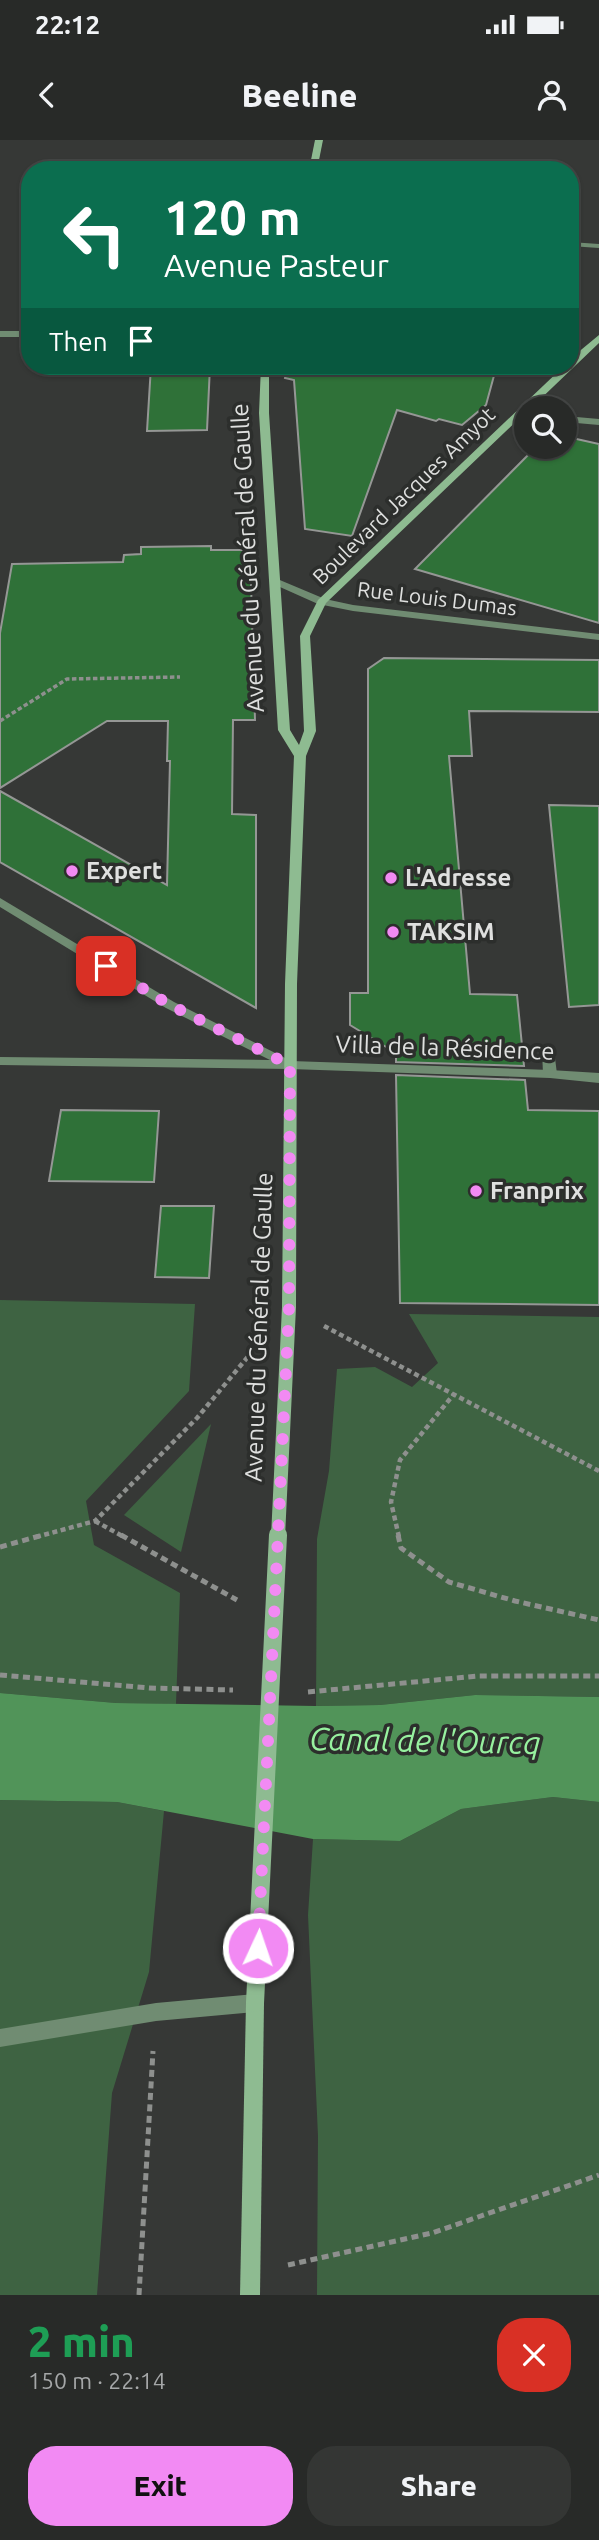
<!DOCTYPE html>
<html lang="en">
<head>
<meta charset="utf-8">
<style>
	:root { --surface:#282a28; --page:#343634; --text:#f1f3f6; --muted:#a5a7a8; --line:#444645; --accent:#f28af3 }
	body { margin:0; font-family:Ubuntu,sans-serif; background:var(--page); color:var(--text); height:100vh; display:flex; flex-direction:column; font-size:26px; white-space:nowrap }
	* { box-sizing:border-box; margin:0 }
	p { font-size:23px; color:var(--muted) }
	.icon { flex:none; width:38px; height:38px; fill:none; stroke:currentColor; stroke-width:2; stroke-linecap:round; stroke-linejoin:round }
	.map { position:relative; height:2155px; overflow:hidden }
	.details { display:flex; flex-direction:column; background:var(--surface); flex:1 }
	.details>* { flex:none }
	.hud { position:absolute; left:21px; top:21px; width:558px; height:214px; border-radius:28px; box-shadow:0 2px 5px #0004,0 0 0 2px var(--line); background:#0b6e4f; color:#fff; overflow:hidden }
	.fabs { position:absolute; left:514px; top:256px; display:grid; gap:14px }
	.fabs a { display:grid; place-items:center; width:63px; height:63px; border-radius:50%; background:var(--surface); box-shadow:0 2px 5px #0004,0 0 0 2px var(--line); font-size:35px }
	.pin { position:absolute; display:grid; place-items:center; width:60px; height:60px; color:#fff; margin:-30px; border-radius:14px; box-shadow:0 4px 10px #0006 }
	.me { position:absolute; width:77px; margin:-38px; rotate:3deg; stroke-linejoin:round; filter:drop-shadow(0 0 5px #0008) }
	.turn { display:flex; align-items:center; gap:24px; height:147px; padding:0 28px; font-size:32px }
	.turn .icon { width:91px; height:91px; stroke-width:2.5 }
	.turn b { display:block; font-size:49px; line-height:60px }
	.then { display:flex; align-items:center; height:66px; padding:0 28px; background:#0003; gap:14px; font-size:26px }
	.round { display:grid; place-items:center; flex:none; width:74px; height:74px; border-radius:28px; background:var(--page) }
	.summary { display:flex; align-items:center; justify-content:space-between; height:119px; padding:0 28px }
	h1 { font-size:42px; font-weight:800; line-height:52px; color:#1e9e55 }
	.primary-button { display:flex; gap:14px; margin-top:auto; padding:14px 28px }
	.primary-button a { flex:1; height:80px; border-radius:28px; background:var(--accent); color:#111; font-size:28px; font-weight:800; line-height:80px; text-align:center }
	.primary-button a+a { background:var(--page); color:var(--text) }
	.status { display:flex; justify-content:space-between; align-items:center; height:49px; padding:0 35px; background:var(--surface); direction:ltr }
	.status svg { height:19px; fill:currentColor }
	header { display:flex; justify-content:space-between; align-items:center; height:91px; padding:0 28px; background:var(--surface); font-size:32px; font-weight:800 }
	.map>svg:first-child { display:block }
	.green { fill:#3e6342 }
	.water { fill:#519459 }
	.building { fill:#2f7138; stroke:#959795; stroke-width:2 }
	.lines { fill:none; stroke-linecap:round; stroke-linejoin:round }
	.path-far2 { stroke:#8e908e; stroke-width:3.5; stroke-dasharray:4.5 2.5; stroke-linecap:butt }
	.path-far1 { stroke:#8e908e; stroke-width:4.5; stroke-dasharray:5 3.5; stroke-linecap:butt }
	.path { stroke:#8e908e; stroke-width:5; stroke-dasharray:7 4.5; stroke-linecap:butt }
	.lane { fill:#708c72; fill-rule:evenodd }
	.street { fill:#708c72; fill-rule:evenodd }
	.secondary { fill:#8ebb91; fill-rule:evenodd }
	.secondary-bridge-far1 { stroke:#8ebb91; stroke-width:14 }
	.secondary-bridge { stroke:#8ebb91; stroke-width:18 }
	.route { stroke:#f28af3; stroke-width:12; stroke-dasharray:0 21.6 }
	.poi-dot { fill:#f28af3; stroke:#2c2e2c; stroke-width:2.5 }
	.labels { text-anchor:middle; stroke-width:7; stroke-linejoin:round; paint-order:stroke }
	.far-street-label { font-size:21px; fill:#dfe0df; stroke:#2c2e2c }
	.street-label { font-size:24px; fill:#dfe0df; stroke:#2c2e2c }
	.poi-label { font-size:24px; font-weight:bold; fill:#dfe0df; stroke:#2c2e2c; text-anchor:start }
	.near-water-label { font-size:32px; font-style:italic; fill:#97f19f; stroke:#2c2e2c }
</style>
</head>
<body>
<div class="status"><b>22:12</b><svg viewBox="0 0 49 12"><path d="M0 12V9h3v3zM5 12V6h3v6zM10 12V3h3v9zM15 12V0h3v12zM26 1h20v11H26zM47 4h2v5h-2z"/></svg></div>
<header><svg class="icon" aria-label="back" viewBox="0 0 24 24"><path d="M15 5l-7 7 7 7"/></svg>Beeline<svg class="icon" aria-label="person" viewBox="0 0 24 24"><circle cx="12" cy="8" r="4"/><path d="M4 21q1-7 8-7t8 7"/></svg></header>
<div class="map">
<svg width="599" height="2155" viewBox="0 0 599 2155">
	<rect width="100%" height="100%" fill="#363836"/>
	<g class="green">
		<polygon points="0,1160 195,1164 189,1251 86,1361 94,1405 180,1453 176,1564 116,1563 0,1553"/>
		<polygon points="409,1174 599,1177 599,1557 475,1555 380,1565 316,1566 317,1399 329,1331 337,1229 375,1227 412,1247 438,1223"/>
		<polygon points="211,1284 181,1412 124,1375"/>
		<polygon points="553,1657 599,1662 599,2155 317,2155 318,1996 308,1775 313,1699 400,1701 461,1669"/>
		<polygon points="0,1660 117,1662 164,1671 149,1832 112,1953 97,2155 0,2155"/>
	</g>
	<polygon class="water" points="0,1553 116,1563 316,1566 380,1565 475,1555 599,1557 599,1662 553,1657 461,1669 400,1701 313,1699 117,1662 0,1660"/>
	<g class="building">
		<polygon points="151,226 210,226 207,290 147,291"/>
		<polygon points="287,226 434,226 495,232 486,265 462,285 439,279 436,281 397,270 352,396 305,389 294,240 285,238"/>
		<polygon points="572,298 599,304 599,483 415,429 537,306 565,306"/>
		<polygon points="211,406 211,410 250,410 255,580 233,580 232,674 256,675 256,868 0,722 0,651 167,745 170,621 167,621 168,581 107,581 0,648 0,493 12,424 123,422 124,415 141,414 141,407"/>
		<polygon points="384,518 599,520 599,572 469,571 472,616 449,616 470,854 517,855 524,926 396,922 396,913 350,885 350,853 368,853 368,529"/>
		<polygon points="549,665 599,666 599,865 569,867"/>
		<polygon points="396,935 525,940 528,970 599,971 599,1165 400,1163"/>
		<polygon points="61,970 159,971 154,1042 49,1041"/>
		<polygon points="161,1066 214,1066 209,1138 155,1137"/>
	</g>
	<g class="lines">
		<polyline class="path-far2" points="0,581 67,539 180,537"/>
		<g class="path-far1">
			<polyline points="324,1186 599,1331"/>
			<polyline points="95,1381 124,1397"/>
			<polyline points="36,1397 95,1381 197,1278 251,1213"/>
			<polyline points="399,1397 391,1362 400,1320 454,1254"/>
		</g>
		<g class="path">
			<polyline points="121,1395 237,1460"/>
			<polyline points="398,1395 401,1408 449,1442 515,1461 599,1480"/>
			<polyline points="0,1407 43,1395"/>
			<polyline points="0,1535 149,1548 233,1550"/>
			<polyline points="308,1552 478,1536 599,1536"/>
			<polyline points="288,2125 432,2093 599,2035"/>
			<polyline points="139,2155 153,1911"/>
		</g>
		<g class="lane">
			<polygon points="548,906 554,910 557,934 550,938 543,934 542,910"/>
			<polygon points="255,1854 262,1856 264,1863 262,1870 255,1872 156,1881 0,1907 0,1889 156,1863"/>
		</g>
		<g class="street">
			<polygon points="570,102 599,104 599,108 570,106"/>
			<rect x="0" y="191" width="30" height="6"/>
			<polygon points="565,276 599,279 599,285 565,282"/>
			<polygon points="275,438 325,459 353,465 599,494 599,500 353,471 318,464 271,443 271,439"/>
			<polygon points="0,758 174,862 291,921 550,930 599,933 599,943 550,938 290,929 0,925 0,917 270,920 166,868 0,767"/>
		</g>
		<g class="secondary">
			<polygon points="315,0 323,0 317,30 309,30"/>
			<polygon points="599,195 599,203 531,268 527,268 527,271 326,463 310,496 316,591 306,616 297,844 296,1167 294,1171 284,1171 282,1167 285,844 294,616 278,590 259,273 261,226 269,226 269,273 290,590 299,605 304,591 300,496 318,460 564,226 570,226 570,219"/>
			<polygon points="255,1854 262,1856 264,1863 260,2155 240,2155 246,1863 248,1856"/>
		</g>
		<polyline class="secondary-bridge-far1" points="278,1397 289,1167"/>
		<polyline class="secondary-bridge" points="255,1863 278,1395"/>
	</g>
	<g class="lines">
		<polyline class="route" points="106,826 170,865 290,925 289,1167 258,1808"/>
	</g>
	<g class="poi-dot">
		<circle cx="72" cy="731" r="7"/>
		<circle cx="391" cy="738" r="7"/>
		<circle cx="393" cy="792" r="7"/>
		<circle cx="476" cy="1051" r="7"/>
	</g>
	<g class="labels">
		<g class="far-street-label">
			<text transform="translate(404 356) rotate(-44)" y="7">Boulevard Jacques Amyot</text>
			<text transform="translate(437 459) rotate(7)" y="7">Rue Louis Dumas</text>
		</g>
		<g class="street-label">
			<text transform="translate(248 418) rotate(-93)" y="8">Avenue du Général de Gaulle</text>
			<text transform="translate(445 908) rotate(2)" y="8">Villa de la Résidence</text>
			<text transform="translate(259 1187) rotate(-88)" y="8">Avenue du Général de Gaulle</text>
		</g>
		<g class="poi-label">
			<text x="86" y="739">Expert</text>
			<text x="405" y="746">L'Adresse</text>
			<text x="407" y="800">TAKSIM</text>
			<text x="490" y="1059">Franprix</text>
		</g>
		<g class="near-water-label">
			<text transform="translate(425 1601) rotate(1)" y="11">Canal de l'Ourcq</text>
		</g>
	</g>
</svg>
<div class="fabs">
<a><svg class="icon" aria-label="search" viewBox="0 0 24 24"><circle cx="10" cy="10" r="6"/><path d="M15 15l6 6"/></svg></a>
</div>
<div class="pin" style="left:106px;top:826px;background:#d93025"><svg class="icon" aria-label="arrive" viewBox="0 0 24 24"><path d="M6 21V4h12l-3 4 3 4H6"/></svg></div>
<svg class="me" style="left:258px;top:1808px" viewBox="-20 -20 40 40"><circle r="17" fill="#f28af3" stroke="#fff" stroke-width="3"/><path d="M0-11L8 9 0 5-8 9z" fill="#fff"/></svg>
<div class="hud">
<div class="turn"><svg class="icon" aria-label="left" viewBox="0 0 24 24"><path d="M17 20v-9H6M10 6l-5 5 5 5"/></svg><div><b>120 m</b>Avenue Pasteur</div></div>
<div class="then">Then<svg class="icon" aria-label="arrive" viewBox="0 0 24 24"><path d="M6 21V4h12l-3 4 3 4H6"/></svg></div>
</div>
</div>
<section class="details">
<div class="summary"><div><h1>2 min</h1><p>150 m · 22:14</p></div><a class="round" style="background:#d93025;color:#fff"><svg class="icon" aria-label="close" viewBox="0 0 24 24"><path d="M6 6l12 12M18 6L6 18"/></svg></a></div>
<div class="primary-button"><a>Exit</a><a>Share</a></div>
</section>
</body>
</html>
